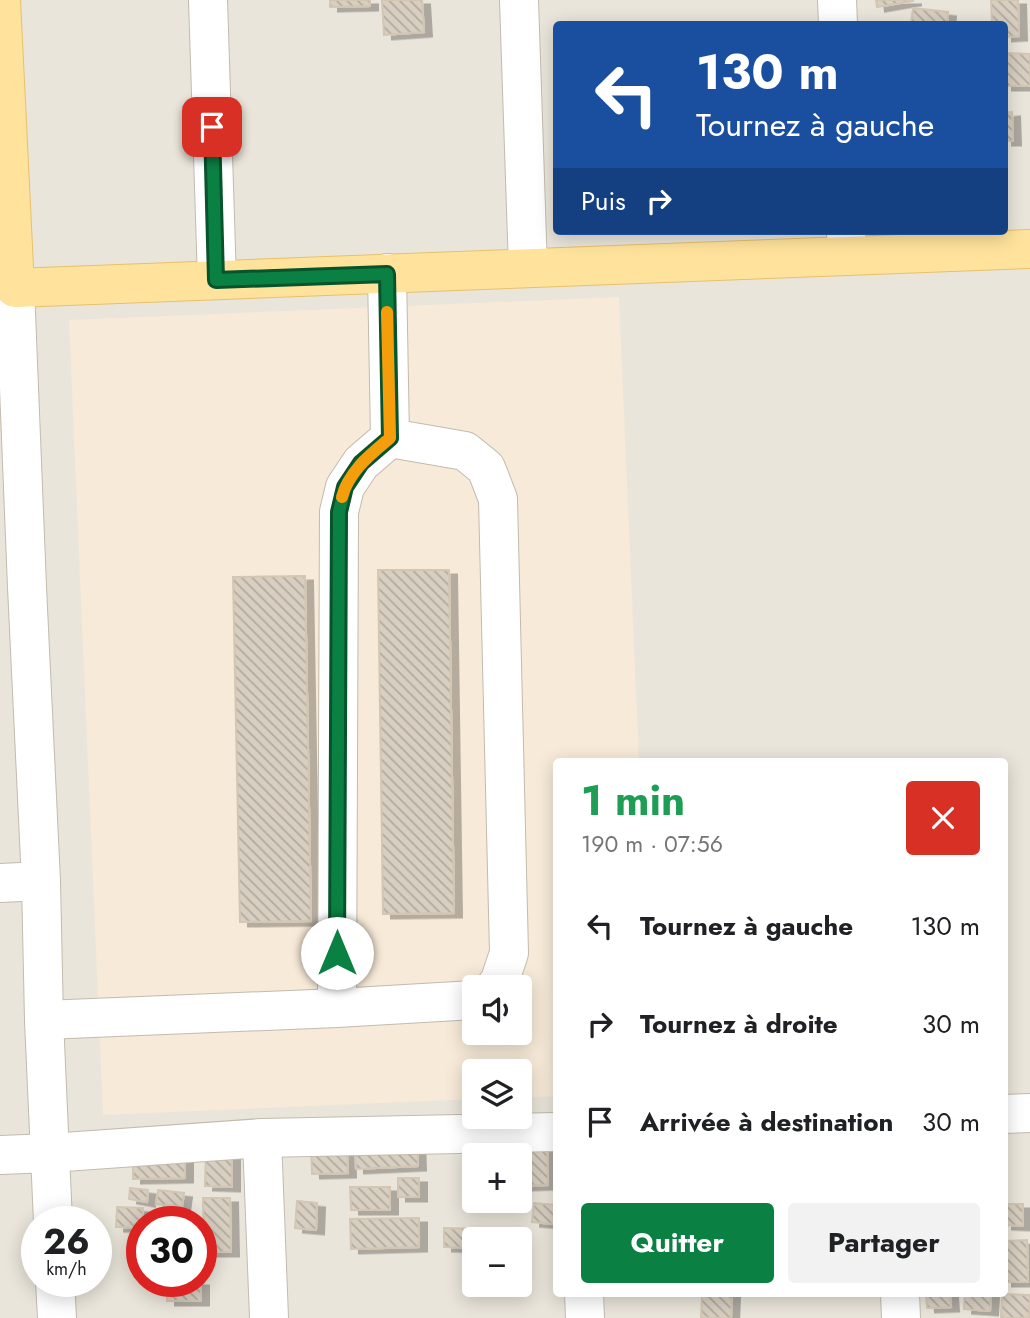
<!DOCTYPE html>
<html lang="fr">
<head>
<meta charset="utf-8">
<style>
	:root { --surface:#fff; --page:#f2f2f2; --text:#202124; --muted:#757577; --accent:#0b8043 }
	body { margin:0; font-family:Jost,sans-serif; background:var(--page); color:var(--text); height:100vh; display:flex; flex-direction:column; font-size:26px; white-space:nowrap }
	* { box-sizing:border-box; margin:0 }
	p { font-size:23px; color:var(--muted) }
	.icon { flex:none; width:38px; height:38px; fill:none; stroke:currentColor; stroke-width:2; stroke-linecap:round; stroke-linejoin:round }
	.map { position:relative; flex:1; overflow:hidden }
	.panel { position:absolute; left:553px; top:758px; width:455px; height:539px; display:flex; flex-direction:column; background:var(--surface); border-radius:7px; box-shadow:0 4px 18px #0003 }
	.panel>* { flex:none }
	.banner { position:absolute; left:553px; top:21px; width:455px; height:214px; border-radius:7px; box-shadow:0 4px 18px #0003; background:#1a4fa0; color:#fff; overflow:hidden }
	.buttons { position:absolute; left:462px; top:975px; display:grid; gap:14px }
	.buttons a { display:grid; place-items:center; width:70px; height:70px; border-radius:7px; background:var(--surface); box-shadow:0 4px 18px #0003; font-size:35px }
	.speed { position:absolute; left:21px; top:1206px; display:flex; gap:14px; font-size:35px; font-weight:700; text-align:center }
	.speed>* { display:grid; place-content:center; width:91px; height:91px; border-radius:50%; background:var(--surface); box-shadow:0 4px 18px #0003; line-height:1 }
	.speed small { font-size:18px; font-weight:400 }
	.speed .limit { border:10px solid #d22; background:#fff; color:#111 }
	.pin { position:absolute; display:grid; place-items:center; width:60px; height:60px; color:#fff; margin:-30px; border-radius:14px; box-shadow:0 4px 10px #0006 }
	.me { position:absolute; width:77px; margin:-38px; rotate:0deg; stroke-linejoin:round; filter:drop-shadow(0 0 5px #0008) }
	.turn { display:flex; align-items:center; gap:24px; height:147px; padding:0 28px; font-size:32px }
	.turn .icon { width:91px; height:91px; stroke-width:2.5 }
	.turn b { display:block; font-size:49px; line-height:60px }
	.then { display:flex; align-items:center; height:66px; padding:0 28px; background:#0003; gap:14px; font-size:26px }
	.round { display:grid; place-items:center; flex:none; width:74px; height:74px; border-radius:7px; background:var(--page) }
	.overview { display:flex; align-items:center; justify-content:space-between; height:119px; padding:0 28px }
	h1 { font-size:42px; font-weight:700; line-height:52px; color:#1e9e55 }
	.cta { display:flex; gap:14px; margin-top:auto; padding:14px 28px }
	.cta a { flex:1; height:80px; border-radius:7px; background:var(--accent); color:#fff; font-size:28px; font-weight:700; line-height:80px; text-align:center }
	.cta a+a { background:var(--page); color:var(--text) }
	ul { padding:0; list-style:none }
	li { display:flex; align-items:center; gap:21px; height:98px; padding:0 28px }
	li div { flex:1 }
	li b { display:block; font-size:26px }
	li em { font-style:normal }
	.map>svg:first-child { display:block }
	.residential { fill:#eae5da; fill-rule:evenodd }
	.commercial { fill:#f7ead8; fill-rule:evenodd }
	.building { fill:url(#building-back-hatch); stroke:#d3c7b4; stroke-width:2; filter:url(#shadow) }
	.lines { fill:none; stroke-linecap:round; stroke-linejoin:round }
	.minor-casing { stroke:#c2bbae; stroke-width:40 }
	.major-casing { stroke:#e6c16a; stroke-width:40 }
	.minor { stroke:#fff; stroke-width:38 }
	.major { stroke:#ffe39c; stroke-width:38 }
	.route-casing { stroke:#07532c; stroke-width:18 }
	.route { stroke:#0b8043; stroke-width:12 }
	.slow { stroke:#f59e0b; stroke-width:12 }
</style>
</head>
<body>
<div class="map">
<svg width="1030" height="1318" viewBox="0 0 1030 1318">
	<defs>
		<pattern id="building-back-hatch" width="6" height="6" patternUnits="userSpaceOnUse" patternTransform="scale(1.75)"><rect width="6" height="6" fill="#d8cfc1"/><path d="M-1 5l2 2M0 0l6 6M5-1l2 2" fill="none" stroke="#b1aa9e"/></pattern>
		<filter id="shadow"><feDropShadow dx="8" dy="4.5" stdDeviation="0" flood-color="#0004"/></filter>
	</defs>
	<rect width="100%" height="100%" fill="#f6f3ec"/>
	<path class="residential" d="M 0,0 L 1030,0 L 1030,1318 L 0,1318 ZM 556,24 L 1004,24 L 1004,231 L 556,231 ZM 556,761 L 1004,761 L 1004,1293 L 556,1293 ZM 474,987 L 520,987 L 520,1032 L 474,1032 ZM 474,1071 L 520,1071 L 520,1116 L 474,1116 ZM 474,1155 L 520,1155 L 520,1200 L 474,1200 ZM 37,1222 L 96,1222 L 96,1281 L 37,1281 ZM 142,1222 L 201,1222 L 201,1281 L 142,1281 ZM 474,1239 L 520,1239 L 520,1284 L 474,1284 Z"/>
	<path class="commercial" d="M 619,297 L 639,761 L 556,761 L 556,1096 L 520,1098 L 520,1071 L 474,1071 L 474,1099 L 103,1115 L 69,320 ZM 474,987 L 520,987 L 520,1032 L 474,1032 Z"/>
	<g class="building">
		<polygon points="330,0 370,0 370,6 330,7"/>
		<polygon points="382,0 422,0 424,32 384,35"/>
		<polygon points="876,0 913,0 913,1 877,7"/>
		<polygon points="991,0 1018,0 1019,36 1004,37 1004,24 992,24"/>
		<polygon points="913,8 948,12 947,24 911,24"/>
		<polygon points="1004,53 1030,54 1030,86 1004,86"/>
		<polygon points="1012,112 1013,141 1004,141 1004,113"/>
		<polygon points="378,570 449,570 454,913 383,914"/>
		<polygon points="305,576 311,921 240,922 233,577"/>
		<polygon points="417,1136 418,1166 356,1169 355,1139"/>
		<polygon points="547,1143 548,1185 520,1186 520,1155 500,1155 500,1144"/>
		<polygon points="347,1146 348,1173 312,1174 311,1147"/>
		<polygon points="206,1152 232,1153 232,1187 205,1186"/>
		<polygon points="133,1156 185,1156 185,1178 133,1179"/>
		<rect x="398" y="1178" width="21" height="19"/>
		<polygon points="350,1187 390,1187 390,1210 351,1210"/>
		<polygon points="130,1188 148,1190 147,1202 129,1199"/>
		<polygon points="158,1190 184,1193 182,1207 156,1204"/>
		<polygon points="203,1198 230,1198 231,1252 204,1252"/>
		<polygon points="297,1201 317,1203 316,1230 295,1228"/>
		<polygon points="534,1203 555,1205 553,1224 532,1222"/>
		<polygon points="1004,1204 1023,1204 1023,1226 1004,1225"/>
		<polygon points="117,1207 143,1208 142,1228 116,1227"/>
		<polygon points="419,1218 419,1247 351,1249 350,1219"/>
		<polygon points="444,1228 491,1229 491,1239 474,1239 474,1248 444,1247"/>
		<polygon points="1027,1240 1028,1282 1004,1282 1004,1241"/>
		<rect x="167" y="1281" width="34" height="20"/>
		<polygon points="702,1293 732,1293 731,1318 701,1318"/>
		<polygon points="926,1293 950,1293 951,1307 927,1308"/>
		<polygon points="965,1293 991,1293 990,1311 964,1309"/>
		<polygon points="1002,1294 1030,1295 1029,1318 1001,1318"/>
	</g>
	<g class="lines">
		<g class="minor-casing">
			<g id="minor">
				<polyline points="208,0 217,280"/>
				<polyline points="519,0 528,268"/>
				<polyline points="837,0 838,24"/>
				<polyline points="846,231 847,256"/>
				<polyline points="0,288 15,288 27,587 41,881 44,1020 53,1222"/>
				<polyline points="390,438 465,451 486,468 498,499 509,953 500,980 495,987"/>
				<polyline points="0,883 41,881"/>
				<polyline points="337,1008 339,512 345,487 361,463 390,438 387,273"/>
				<polyline points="44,1020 337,1008 474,1000"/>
				<polyline points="1004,1114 1030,1113"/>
				<polyline points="262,1138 269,1318"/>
				<polyline points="0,1155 50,1153 262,1138 556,1132"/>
				<polyline points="55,1281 57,1318"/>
				<polyline points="584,1293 585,1318"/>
				<polyline points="900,1293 901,1318"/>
			</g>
		</g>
		<g class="major-casing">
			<polyline id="major" points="1,0 15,288 1030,249"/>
		</g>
		<use href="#minor" class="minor"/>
		<use href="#major" class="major"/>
	</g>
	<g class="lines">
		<g class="route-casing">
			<polyline id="route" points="212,127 216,280 387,274 390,438 361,463 345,487 339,512 337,953"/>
		</g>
		<use href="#route" class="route"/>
		<path class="slow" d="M 342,497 C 349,471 370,455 390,438 L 387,312"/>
	</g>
</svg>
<div class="buttons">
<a><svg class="icon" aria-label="sound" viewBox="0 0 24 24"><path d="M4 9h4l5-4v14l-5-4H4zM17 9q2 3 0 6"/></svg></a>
<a><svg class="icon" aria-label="layers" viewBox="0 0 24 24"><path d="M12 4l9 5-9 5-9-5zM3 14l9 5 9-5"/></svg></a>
<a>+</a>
<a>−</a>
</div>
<div class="speed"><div>26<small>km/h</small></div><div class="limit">30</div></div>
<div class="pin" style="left:212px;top:127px;background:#d93025"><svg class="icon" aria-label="arrive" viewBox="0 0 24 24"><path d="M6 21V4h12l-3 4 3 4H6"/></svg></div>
<svg class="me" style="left:337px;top:953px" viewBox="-20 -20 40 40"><circle r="19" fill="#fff"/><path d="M0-13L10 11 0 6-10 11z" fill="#0b8043"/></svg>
<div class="banner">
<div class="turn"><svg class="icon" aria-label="left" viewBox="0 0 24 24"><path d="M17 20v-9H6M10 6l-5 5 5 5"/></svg><div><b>130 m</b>Tournez à gauche</div></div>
<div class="then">Puis<svg class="icon" aria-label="right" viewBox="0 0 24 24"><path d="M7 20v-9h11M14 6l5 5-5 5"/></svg></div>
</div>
<section class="panel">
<div class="overview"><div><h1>1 min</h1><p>190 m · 07:56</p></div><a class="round" style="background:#d93025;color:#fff"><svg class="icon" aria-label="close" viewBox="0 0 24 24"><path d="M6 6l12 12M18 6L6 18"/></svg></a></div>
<ul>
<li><svg class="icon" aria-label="left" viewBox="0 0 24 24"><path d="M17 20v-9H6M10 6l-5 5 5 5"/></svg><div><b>Tournez à gauche</b></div><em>130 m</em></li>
<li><svg class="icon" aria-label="right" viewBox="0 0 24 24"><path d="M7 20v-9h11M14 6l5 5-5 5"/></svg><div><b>Tournez à droite</b></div><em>30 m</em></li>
<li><svg class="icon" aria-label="arrive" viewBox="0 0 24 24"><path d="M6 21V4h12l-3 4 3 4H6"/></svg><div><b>Arrivée à destination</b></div><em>30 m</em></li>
</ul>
<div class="cta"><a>Quitter</a><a>Partager</a></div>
</section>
</div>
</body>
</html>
